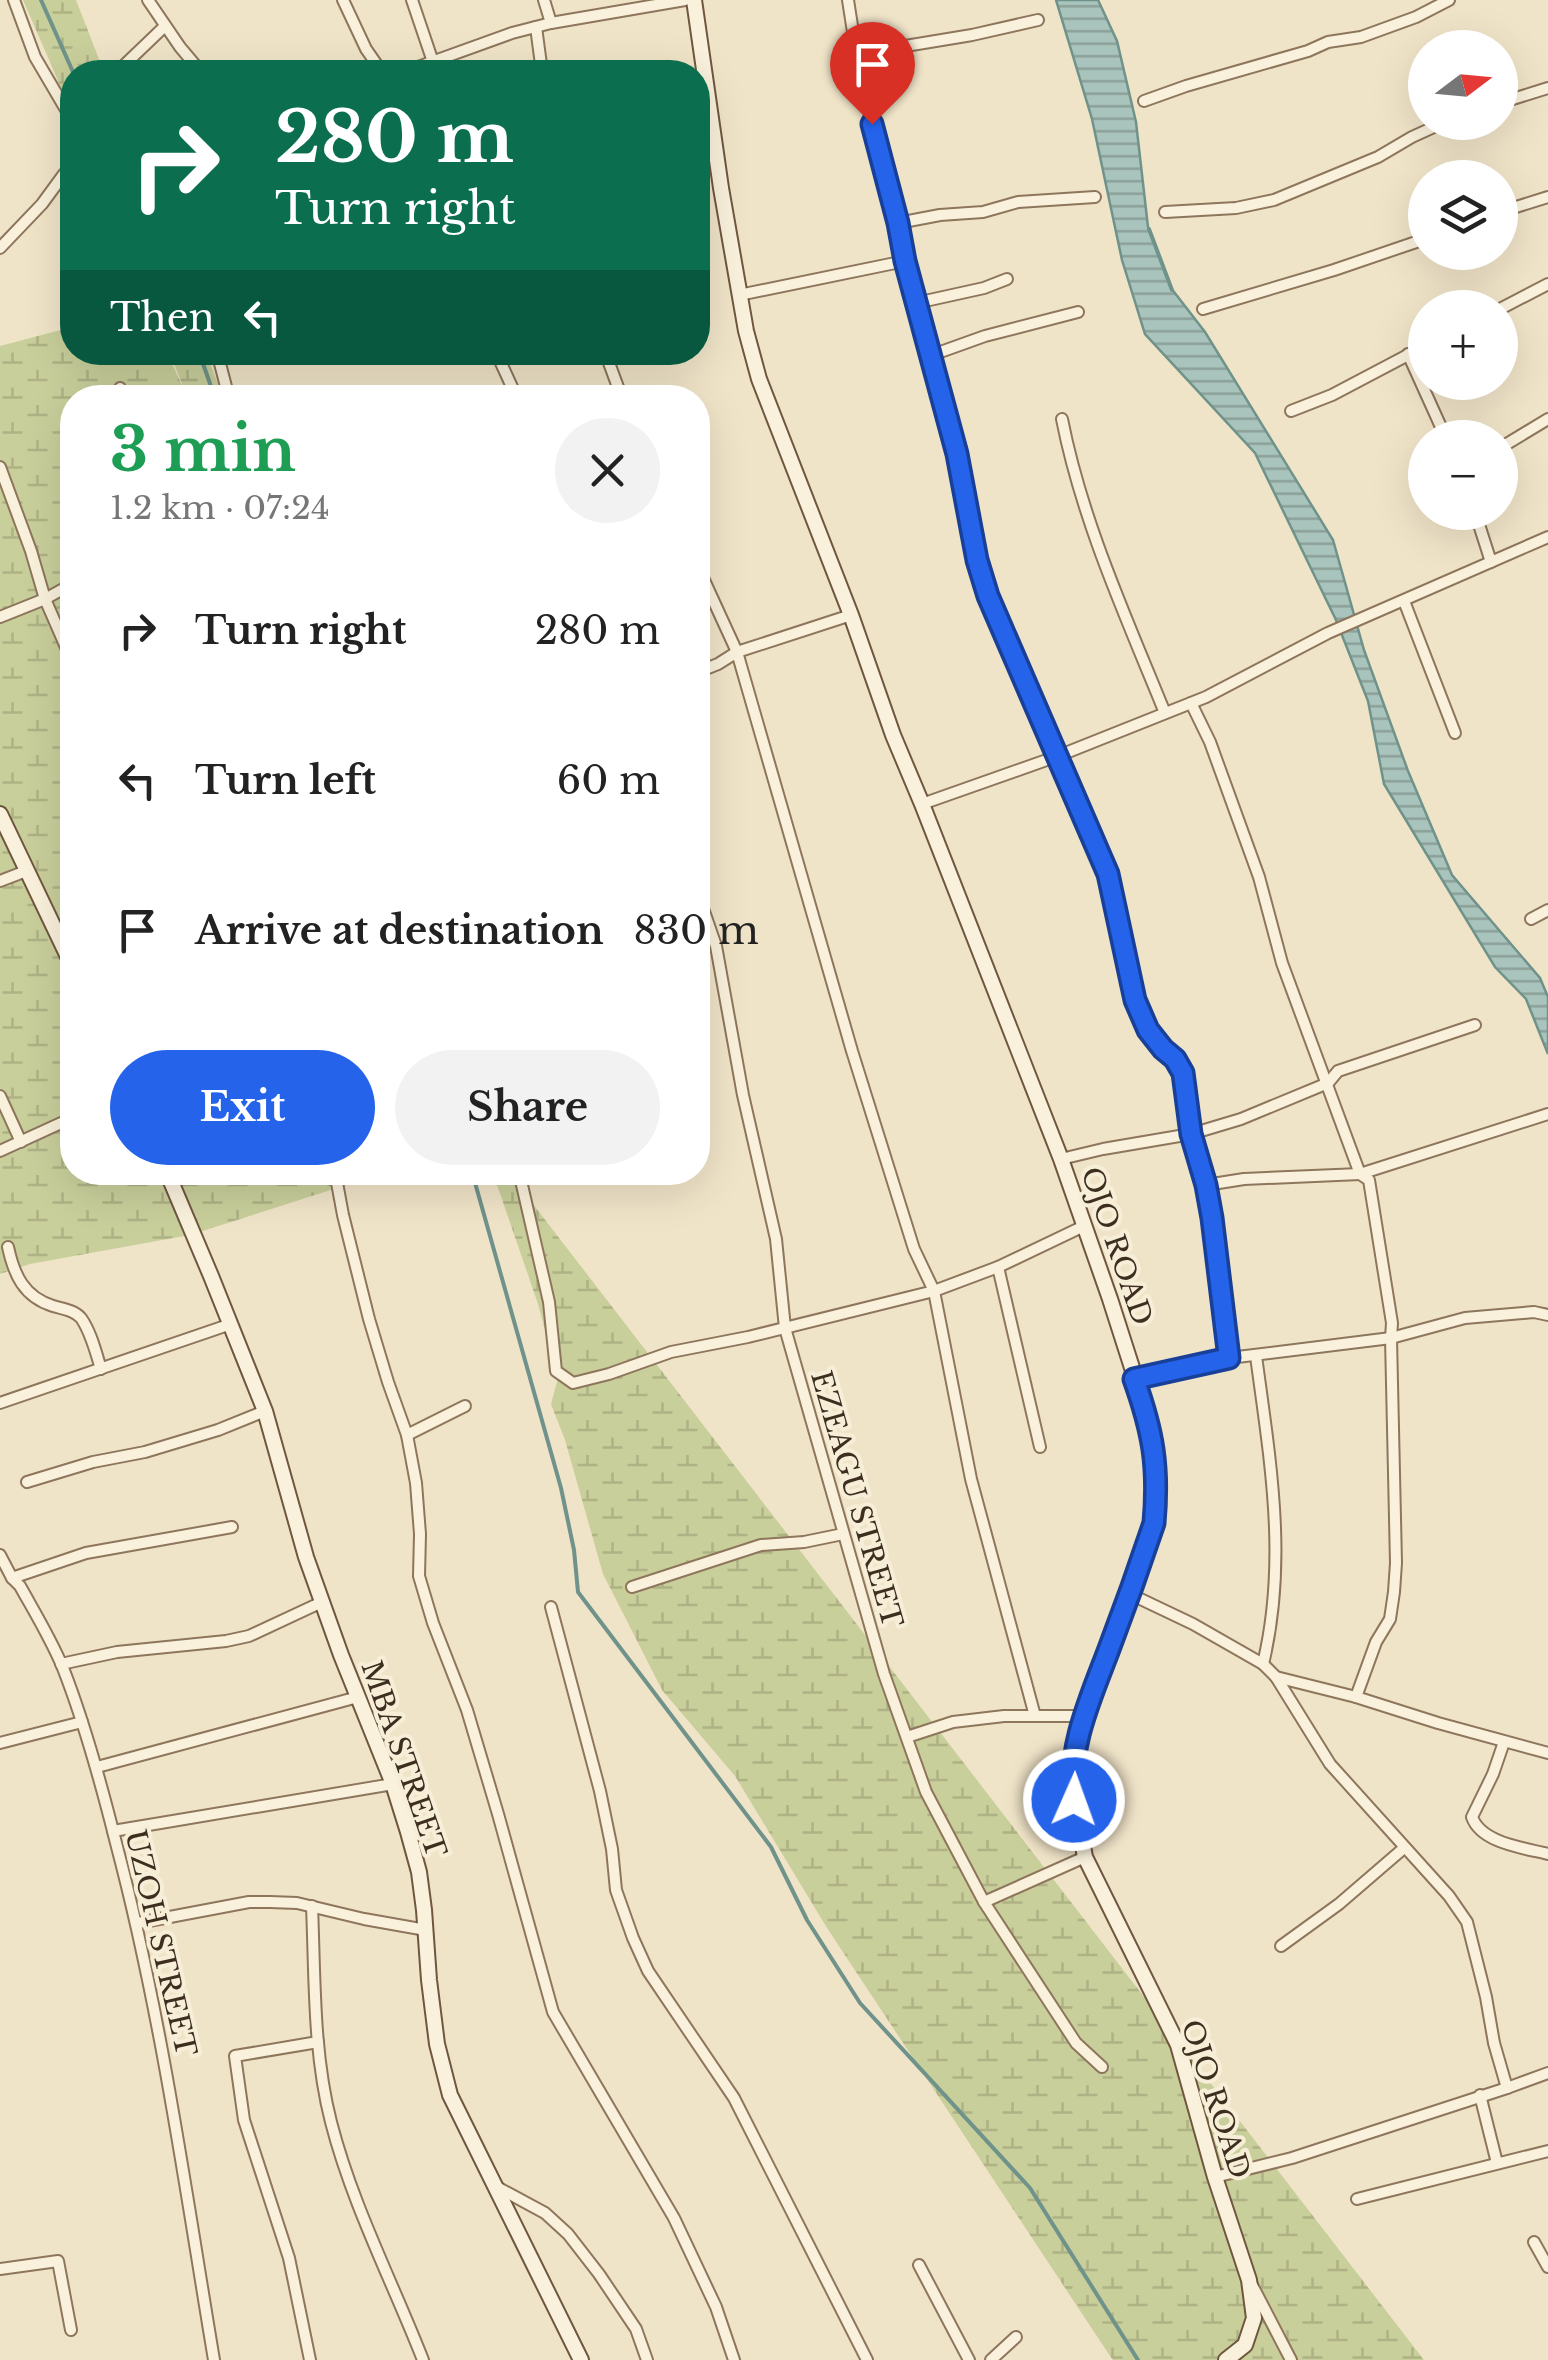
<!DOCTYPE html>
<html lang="en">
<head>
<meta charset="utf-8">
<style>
	:root { --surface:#fff; --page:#f2f2f2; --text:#222; --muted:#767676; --accent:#2563eb }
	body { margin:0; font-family:"Libre Baskerville",serif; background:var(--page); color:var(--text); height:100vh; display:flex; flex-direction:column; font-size:38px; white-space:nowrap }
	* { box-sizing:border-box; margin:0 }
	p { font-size:32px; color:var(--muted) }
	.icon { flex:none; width:55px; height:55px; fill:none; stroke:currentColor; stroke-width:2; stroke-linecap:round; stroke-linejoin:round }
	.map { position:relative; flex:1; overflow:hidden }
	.sheet { position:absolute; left:60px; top:385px; width:650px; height:800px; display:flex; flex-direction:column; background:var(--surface); border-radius:40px; box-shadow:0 10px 40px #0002 }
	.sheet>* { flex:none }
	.hud { position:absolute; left:60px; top:60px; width:650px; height:305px; border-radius:40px; box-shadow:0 10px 40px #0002; background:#0b6e4f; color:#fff; overflow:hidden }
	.needle { width:65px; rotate:74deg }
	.tools { position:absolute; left:1408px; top:30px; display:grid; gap:20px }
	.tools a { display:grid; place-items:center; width:110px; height:110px; border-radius:50%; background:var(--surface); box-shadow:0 10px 40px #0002; font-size:50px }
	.pin { position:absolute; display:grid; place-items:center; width:85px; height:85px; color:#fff; margin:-102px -42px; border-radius:50% 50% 50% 0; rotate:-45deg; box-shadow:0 0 10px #0007 }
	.pin .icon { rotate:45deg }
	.me { position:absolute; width:110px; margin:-55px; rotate:2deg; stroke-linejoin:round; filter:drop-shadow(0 0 8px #0008) }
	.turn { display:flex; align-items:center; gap:35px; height:210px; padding:0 50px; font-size:45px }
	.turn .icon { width:130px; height:130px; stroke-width:2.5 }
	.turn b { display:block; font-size:70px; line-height:85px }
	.then { display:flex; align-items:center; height:95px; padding:0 50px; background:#0003; gap:20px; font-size:38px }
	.round { display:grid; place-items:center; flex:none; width:105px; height:105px; border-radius:52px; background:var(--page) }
	.headline { display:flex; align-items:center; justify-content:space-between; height:170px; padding:0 50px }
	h1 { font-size:60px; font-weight:700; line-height:75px; color:#1e9e55 }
	.button { display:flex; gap:20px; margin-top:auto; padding:20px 50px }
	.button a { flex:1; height:115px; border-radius:60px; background:var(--accent); color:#fff; font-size:40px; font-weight:700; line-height:115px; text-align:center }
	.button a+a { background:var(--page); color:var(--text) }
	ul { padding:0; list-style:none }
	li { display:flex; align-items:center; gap:30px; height:150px; padding:0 50px }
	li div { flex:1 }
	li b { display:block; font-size:38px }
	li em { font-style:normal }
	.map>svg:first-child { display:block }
	.wetland { fill:url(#wetland-marsh) }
	.water { fill:url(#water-rules); stroke:#6f938a; stroke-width:2.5 }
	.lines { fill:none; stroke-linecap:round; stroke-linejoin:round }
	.stream { stroke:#6f938a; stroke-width:4 }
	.street-casing { stroke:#8d765c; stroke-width:14 }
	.secondary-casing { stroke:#6f573f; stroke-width:18 }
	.street { stroke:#faf1dc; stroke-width:10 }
	.secondary { stroke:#faf1dc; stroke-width:14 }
	.route-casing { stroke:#184099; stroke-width:25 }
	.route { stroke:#2563eb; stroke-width:18 }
	.labels { text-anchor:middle; stroke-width:8; stroke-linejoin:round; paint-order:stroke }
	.street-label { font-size:28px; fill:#3d2e20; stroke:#f7eed8 }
</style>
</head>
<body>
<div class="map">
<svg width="1548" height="2360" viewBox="0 0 1548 2360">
	<defs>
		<pattern id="wetland-marsh" width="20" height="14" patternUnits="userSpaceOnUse" patternTransform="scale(2.5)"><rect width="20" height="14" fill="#c9cf9b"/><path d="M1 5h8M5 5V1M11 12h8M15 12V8" fill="none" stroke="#aeb285"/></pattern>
		<pattern id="water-rules" width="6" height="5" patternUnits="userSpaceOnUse" patternTransform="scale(2.5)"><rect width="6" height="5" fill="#a9c4bc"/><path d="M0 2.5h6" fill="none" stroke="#8ba098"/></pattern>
	</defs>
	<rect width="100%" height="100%" fill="#f0e4c8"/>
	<g class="wetland">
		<polygon points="23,0 76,0 104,72 72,72 72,113"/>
		<polygon points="72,327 72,352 167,353 186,394 170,353 206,353 223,397 72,398 72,1172 384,1173 190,1235 30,1264 0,1274 0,346"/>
		<polygon points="493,1173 509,1173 1424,2360 1113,2360 1110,2356 827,1928 735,1776 662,1690 603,1574 565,1440 551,1404 558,1378 538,1304"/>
	</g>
	<polygon class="water" points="1056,0 1098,0 1117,41 1136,122 1148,227 1171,288 1205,332 1333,540 1364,650 1408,771 1452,875 1540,978 1548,997 1548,1054 1526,999 1495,967 1384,784 1368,701 1336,620 1255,453 1145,334 1122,260 1092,119"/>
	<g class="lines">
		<g class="stream">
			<polyline points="41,0 73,72"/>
			<polyline points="1149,229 1172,290"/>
			<polyline points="199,352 215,398"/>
			<polyline points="472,1172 561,1488 574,1550 578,1592 771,1847 807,1920 860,2003 1030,2188 1138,2360"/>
		</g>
		<g class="street-casing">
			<g id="street">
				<polyline points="14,0 35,57 72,120"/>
				<polyline points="148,0 180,47 201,72"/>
				<polyline points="343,0 366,49 382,72"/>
				<polyline points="412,0 433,62"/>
				<polyline points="544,0 551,23"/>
				<polyline points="848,0 860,77 898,223 905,261 957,454 977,560 1001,626 1108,874 1135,1000 1148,1030 1163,1049 1175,1059 1183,1073 1191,1134 1206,1185 1213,1218 1229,1358"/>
				<polyline points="536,27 542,72"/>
				<polyline points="857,54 972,35 1038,20"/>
				<polyline points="117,72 165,26"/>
				<polyline points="404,72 512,33 551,23 685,0"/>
				<polyline points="1144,101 1186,86 1308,51 1328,42 1361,37 1416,17 1449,0"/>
				<polyline points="1500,103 1548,88"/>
				<polyline points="1165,212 1236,208 1274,200 1378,157 1412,137 1445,122"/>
				<polyline points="1500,212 1548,197"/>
				<polyline points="898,223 940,215 983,212 1018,202 1095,197"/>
				<polyline points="0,248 42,204 64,174 72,166"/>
				<polyline points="739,295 905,261"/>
				<polyline points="916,303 984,288 1007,279"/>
				<polyline points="1203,309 1334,270 1425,239"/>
				<polyline points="1500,309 1548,284"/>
				<polyline points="217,352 229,398"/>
				<polyline points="496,352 517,398"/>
				<polyline points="605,352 622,398"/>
				<polyline points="1408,354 1446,438"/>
				<polyline points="932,355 985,336 1078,312"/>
				<polyline points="120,388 123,398"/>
				<polyline points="1291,411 1332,395 1425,346"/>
				<path d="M 1062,419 C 1082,521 1126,617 1165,713"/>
				<polyline points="1500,448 1548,419"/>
				<polyline points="0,467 31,551 45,599 72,661"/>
				<polyline points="1475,512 1491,562"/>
				<polyline points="698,567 737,652 852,1051 914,1249 934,1291 971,1479 1035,1716"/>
				<polyline points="1404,601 1455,733"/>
				<polyline points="0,617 45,599 72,584"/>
				<polyline points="698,672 718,664 737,652 851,615"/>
				<polyline points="1191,703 1210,742 1259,877 1282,963 1360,1174 1369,1180 1392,1323 1391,1338 1396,1563 1394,1592 1390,1619 1376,1642 1356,1697"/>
				<polyline points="922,804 1058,756 1206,697 1328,633 1548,537"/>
				<polyline points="0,881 26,871"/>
				<polyline points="698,894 716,946 743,1095 776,1239 785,1328 884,1674 926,1792 984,1902 1076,2043 1102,2067"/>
				<polyline points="1531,919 1548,910"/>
				<polyline points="0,1096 21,1142"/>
				<polyline points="0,1151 72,1118"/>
				<polyline points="1061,1159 1103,1149 1191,1134 1241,1119 1328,1083 1338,1071 1475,1025"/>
				<polyline points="335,1172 343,1215 369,1319 388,1382 407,1435 416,1483 420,1534 419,1576 433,1623 467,1710 498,1814 553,2012 674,2218 716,2307 734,2360"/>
				<polyline points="519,1172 549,1302 556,1371 573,1383 609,1374 671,1352 748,1337 934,1291 998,1267 1084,1226"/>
				<polyline points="1206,1185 1244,1179 1360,1174 1548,1114"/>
				<path d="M 8,1247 C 14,1275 24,1297 53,1306 C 63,1309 74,1310 81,1318 C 91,1332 96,1353 101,1369"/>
				<polyline points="998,1267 1040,1447"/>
				<path d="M 1256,1356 C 1270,1460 1288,1560 1263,1664"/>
				<polyline points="1135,1379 1229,1358 1391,1338 1465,1318 1534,1312 1548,1315"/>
				<polyline points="0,1403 231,1324"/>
				<polyline points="407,1435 465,1406"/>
				<polyline points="27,1482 93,1462 145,1452 218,1430 265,1411"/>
				<path d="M 0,1555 L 12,1578 L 20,1586 C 35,1613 51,1639 63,1668 C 85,1724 101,1783 116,1843 C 161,2013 185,2187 214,2360"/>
				<polyline points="12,1578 86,1553 232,1527"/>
				<polyline points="632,1587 761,1545 804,1542 843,1534"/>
				<polyline points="1130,1594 1193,1624 1263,1664 1276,1677 1356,1697 1438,1723 1548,1753"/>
				<polyline points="551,1607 600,1791 612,1849 616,1890 633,1938 648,1971 734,2098 867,2360"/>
				<polyline points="61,1664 117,1652 226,1641 249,1636 322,1602"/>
				<polyline points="1276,1677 1330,1764 1449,1896 1467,1922 1486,1997 1494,2043 1507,2088"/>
				<polyline points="907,1737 953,1722 1004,1716 1084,1716"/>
				<path d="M 1504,1742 L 1493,1774 L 1472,1817 C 1481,1843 1524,1848 1548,1854"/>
				<polyline points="0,1743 82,1722"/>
				<polyline points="97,1767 358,1697"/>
				<polyline points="113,1831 393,1784"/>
				<polyline points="984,1902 1085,1857"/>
				<path d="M 312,1906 C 315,1978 313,2052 331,2122 C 352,2204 392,2281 423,2360"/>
				<polyline points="138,1923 249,1902 270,1902 297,1903 364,1919 426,1930"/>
				<polyline points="1281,1946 1339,1904 1404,1848"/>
				<polyline points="1480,2095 1497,2163"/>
				<polyline points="1215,2177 1292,2158 1507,2088 1548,2073"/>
				<polyline points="495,2186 545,2213 568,2234 599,2274 636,2329 647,2360"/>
				<polyline points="1357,2199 1548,2151"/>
				<polyline points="1534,2242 1548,2267"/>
				<polyline points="919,2265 969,2360"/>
				<polyline points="0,2269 58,2261 71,2330"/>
				<polyline points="1252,2285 1291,2360"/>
				<polyline points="310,2360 289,2258 244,2120 235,2056 318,2042"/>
				<polyline points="991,2360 1016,2337"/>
			</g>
		</g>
		<g class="secondary-casing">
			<g id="secondary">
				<polyline points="694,0 721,188 746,331 759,379 851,615 893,735 922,804 1061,1159 1110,1299 1150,1424 1157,1491 1154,1523 1084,1716 1075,1751 1071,1782 1085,1857 1178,2045 1215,2177 1249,2280 1254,2318 1245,2345 1226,2360"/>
				<polyline points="0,814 72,965"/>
				<polyline points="167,1172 211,1276 265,1411 306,1557 341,1655 393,1784 408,1832 419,1872 424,1910 429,1980 437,2044 450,2095 581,2360"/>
			</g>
		</g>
		<use href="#street" class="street"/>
		<use href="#secondary" class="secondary"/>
	</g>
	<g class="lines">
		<g class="route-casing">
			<path id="route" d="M 872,124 L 898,223 L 905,261 L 957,454 L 977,560 L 988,596 L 1108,874 L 1135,1000 L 1148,1030 L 1163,1049 L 1175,1059 L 1183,1073 L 1191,1134 L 1206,1185 L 1212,1218 L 1229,1358 L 1134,1379 C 1153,1432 1159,1466 1154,1523 C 1140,1565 1125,1607 1109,1649 C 1091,1697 1067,1748 1074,1800"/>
		</g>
		<use href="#route" class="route"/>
	</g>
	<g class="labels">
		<g class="street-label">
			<text transform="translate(1117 1246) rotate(71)" y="10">OJO ROAD</text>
			<text transform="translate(857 1499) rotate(74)" y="10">EZEAGU STREET</text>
			<text transform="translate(404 1759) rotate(71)" y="10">MBA STREET</text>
			<text transform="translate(161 1943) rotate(77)" y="10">UZOH STREET</text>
			<text transform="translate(1216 2099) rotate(72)" y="10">OJO ROAD</text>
		</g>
	</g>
</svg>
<div class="tools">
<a><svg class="needle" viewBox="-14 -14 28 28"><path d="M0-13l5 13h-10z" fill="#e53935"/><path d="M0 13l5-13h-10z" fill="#767676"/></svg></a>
<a><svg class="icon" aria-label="layers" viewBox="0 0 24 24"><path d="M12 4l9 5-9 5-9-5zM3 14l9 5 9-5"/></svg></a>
<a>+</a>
<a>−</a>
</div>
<div class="pin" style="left:872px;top:124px;background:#d93025"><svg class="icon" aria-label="arrive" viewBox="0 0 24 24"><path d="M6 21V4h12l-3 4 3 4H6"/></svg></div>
<svg class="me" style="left:1074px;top:1800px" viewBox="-20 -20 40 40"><circle r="17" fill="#2563eb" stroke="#fff" stroke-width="3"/><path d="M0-11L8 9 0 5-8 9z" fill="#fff"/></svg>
<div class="hud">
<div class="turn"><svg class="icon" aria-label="right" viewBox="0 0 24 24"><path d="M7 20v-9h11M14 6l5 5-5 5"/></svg><div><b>280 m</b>Turn right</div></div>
<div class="then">Then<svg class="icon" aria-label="left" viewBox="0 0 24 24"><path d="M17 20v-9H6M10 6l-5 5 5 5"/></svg></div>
</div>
<section class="sheet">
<div class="headline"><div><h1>3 min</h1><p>1.2 km · 07:24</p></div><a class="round"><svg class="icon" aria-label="close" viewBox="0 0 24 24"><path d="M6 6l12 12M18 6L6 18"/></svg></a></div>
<ul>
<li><svg class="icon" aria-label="right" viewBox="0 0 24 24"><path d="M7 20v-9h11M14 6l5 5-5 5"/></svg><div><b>Turn right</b></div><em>280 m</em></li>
<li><svg class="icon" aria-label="left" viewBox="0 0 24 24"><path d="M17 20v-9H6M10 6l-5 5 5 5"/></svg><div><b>Turn left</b></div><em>60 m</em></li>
<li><svg class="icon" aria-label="arrive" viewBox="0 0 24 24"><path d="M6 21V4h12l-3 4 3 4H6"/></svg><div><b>Arrive at destination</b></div><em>830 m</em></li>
</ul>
<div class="button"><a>Exit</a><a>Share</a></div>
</section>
</div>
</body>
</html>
